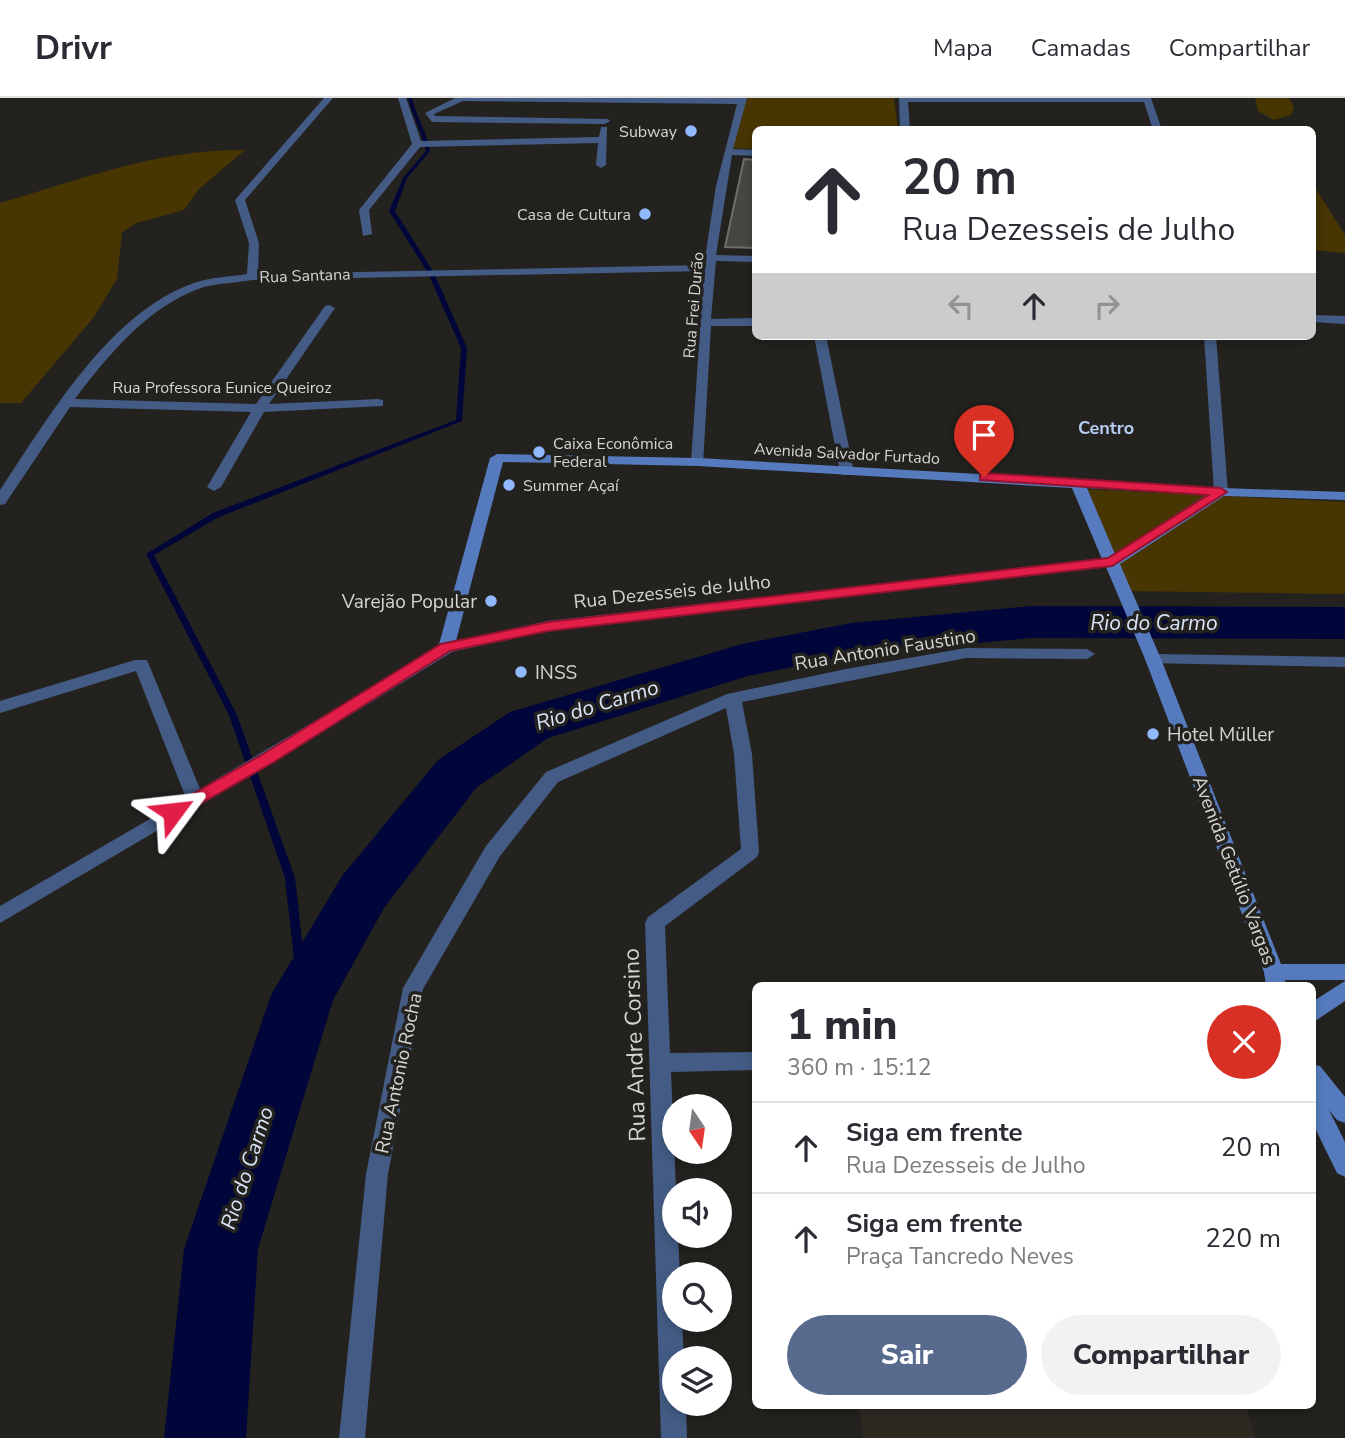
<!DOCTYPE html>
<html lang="pt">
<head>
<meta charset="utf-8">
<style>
	:root { --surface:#fff; --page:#f2f2f3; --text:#2b2b33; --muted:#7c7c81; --line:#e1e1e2; --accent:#586a8e }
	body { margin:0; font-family:"Nunito Sans",sans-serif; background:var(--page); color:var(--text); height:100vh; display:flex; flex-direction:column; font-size:26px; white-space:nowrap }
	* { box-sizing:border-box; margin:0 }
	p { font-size:23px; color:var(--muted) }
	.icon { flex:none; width:38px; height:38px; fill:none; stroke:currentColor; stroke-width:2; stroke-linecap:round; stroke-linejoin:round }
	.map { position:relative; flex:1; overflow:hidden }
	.panel { position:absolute; left:752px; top:884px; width:564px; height:427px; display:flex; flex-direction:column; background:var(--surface); border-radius:10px; box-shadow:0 4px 10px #0003 }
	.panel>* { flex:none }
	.banner { position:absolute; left:752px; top:28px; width:564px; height:214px; border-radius:10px; box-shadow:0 4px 10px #0003; background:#fff; color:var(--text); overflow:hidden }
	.needle { width:46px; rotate:167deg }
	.controls { position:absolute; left:662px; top:996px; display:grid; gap:14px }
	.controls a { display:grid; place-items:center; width:70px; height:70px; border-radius:50%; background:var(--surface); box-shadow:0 4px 10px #0003; font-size:35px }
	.pin { position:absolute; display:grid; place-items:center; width:60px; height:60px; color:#fff; margin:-72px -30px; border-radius:50% 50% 50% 0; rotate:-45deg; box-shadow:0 0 7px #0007 }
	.pin .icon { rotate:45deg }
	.me { position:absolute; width:77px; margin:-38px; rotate:60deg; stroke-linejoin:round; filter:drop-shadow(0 0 5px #0008) }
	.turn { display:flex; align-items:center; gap:24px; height:147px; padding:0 35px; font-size:32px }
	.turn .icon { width:91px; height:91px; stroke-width:2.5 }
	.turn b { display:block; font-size:49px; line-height:60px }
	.lanes { display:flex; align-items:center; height:66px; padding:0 35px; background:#0003; justify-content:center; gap:35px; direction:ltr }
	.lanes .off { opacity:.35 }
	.round { display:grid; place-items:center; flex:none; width:74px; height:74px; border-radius:37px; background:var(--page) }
	.summary { display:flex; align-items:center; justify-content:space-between; height:119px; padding:0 35px }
	h1 { font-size:42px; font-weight:800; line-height:52px }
	.button { display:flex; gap:14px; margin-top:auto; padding:14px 35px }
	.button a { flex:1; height:80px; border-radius:42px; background:var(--accent); color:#fff; font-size:28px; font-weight:800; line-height:80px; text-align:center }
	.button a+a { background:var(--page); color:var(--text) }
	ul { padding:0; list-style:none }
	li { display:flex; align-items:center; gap:21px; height:91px; padding:0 35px; border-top:2px solid var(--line) }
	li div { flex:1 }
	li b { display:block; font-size:26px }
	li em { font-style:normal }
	header { display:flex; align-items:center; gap:42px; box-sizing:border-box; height:98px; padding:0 35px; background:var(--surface); border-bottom:2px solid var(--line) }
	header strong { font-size:33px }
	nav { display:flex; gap:38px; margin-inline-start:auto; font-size:24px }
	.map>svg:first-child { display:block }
	.built { fill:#2d2921 }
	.green { fill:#473502 }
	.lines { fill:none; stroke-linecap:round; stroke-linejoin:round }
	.stream { fill:#00053a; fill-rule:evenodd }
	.river { fill:#00053a; fill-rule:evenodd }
	.building { fill:#484643; stroke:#6f6d6a; stroke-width:2 }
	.street { fill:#445c85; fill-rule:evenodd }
	.secondary { fill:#557bbe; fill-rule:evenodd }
	.route { fill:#e11d48; stroke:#92132f; stroke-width:2 }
	.poi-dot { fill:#90b8fd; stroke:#23221f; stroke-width:2.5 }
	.labels { text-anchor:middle; stroke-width:7; stroke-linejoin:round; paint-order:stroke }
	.far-poi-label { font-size:16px; fill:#d5d4d2; stroke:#23221f; text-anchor:end }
	.far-street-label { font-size:16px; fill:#d5d4d2; stroke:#23221f }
	.far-neighbourhood-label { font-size:18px; font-weight:bold; fill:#b5ccf3; stroke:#23221f }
	.street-label { font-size:19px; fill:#d5d4d2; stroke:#23221f }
	.poi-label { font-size:19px; fill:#d5d4d2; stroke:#23221f; text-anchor:start }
	.water-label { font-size:21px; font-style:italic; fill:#d9e4f6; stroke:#23221f }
	.near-street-label { font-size:23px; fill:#d5d4d2; stroke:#23221f }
</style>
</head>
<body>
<header>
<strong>Drivr</strong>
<nav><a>Mapa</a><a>Camadas</a><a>Compartilhar</a></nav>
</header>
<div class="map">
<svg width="1345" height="1340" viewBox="0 0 1345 1340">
	<rect width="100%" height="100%" fill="#23221f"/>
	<polygon class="built" points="859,1307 1245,1307 1256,1340 863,1340"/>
	<g class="green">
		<polygon points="747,0 894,0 898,31 756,32 756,51 729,50"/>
		<polygon points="1255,0 1289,0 1294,9 1291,17 1274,22 1258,13"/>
		<path d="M 245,52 L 199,91 L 184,112 L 136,125 L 122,135 L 117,181 L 94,219 L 21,305 L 0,305 L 0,105 C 82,81 159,51 245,52 Z"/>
		<polygon points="1313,86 1345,137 1345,155 1313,152"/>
		<polygon points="1083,391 1345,404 1345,496 1123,493"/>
	</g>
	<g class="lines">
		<path class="stream" d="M 408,0 L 412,0 C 416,18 427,34 430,53 L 407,80 L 395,113 L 434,175 L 467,250 L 462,323 L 219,419 L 154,457 L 237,617 L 295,780 L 308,897 L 307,900 L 303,901 L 299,900 L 298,897 L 285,780 L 229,617 L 146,456 L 213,415 L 456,322 L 461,250 L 428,175 L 389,113 L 403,80 L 426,53 C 422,34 412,18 408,0 Z"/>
		<polygon class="river" points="1032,508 1345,509 1345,541 1032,540 851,557 748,578 548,640 476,690 384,810 333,902 258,1151 246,1340 164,1340 184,1151 271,897 342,778 438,662 510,614 742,546 851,525"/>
	</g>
	<polygon class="building" points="744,61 756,62 756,150 725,149"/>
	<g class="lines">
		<g class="street">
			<path d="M 324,0 L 333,0 L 245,102 L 259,145 L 258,176 L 704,167 L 716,88 L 737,6 L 463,3 L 434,16 L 435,18 L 608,21 L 610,23 L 605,26 L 432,24 L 425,15 L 455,0 L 747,0 L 733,51 L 756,52 L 756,58 L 732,57 L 716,157 L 756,158 L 756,164 L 716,163 L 711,221 L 756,220 L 756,228 L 711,228 L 703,367 L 693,367 L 691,364 L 704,173 L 252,182 C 236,185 219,185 204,189 C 150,206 107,258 75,301 L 256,306 L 325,208 L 329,207 L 335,210 L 269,306 L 378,301 L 383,302 L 383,308 L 264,314 L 221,389 L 214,393 L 207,389 L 251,314 L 70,309 L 5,406 L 0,407 L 0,392 C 48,321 108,215 194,185 C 211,179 229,179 247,176 L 249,145 L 235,102 Z"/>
			<polygon points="398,0 406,0 421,43 599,39 601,29 607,29 606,67 601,70 596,67 598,45 420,49 369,112 372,136 363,138 359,112 412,46"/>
			<polygon points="899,0 1151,0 1162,32 1153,32 1144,4 908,4 910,32 900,32"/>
			<polygon points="1312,217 1345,218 1345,226 1312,224"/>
			<polygon points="814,238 826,238 854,374 852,377 842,377 840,374"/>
			<polygon points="1204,238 1216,238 1228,394 1221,398 1214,394"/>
			<polygon points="446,545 452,546 454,550 452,554 274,664 0,825 0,808 186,700 136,573 0,615 0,603 135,562 147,562 200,691"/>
			<polygon points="966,550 1087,551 1095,556 1087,561 966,560 742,604 752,656 759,754 757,759 665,828 670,955 756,954 756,972 671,974 676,1092 674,1092 674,1138 678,1138 680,1176 674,1176 674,1222 682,1222 684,1260 674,1260 674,1306 686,1306 687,1340 661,1340 645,825 648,819 741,751 734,656 726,610 558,684 500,758 423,891 388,1076 365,1340 339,1340 366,1076 403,890 486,748 546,674 727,596 846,571"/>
			<polygon points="1153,556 1345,559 1345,569 1147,565 1145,561"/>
		</g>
		<g class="secondary">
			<path d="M 497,356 L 698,360 L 1221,390 L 1345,394 L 1345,402 L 1224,398 L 1120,466 L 1161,561 L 1281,866 L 1345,866 L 1345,882 L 1285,882 L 1286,887 L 1266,887 L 1264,874 L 1145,561 L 1106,469 L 548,533 L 446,555 L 438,550 L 490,360 ZM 503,364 L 698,368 L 1072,390 L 1102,461 L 548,523 L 456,543 ZM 1087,390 L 1206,397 L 1115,456 Z"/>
			<polygon points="1345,883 1345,903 1312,925 1312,904"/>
			<polygon points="1312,966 1320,968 1345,999 1345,1025 1337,1022 1329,1012 1345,1044 1345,1079 1337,1075 1312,1024"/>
		</g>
	</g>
	<polygon class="route" points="984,375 1221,390 1227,394 1112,468 548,533 450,553 274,664 179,718 168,718 165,714 168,710 263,656 441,546 548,524 1108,460 1208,397 980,382 980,377"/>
	<g class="poi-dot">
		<circle cx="691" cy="33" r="7"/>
		<circle cx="645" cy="116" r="7"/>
		<circle cx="539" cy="354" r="7"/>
		<circle cx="509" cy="387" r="7"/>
		<circle cx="491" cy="503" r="7"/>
		<circle cx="521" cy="574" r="7"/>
		<circle cx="1153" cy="636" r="7"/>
	</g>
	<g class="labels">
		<g class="far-poi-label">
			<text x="677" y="39">Subway</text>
			<text x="631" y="122">Casa de Cultura</text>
			<text x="553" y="351" text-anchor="start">Caixa Econômica<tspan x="553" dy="18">Federal</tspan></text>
			<text x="523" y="393" text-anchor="start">Summer Açaí</text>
		</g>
		<g class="far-street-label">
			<text transform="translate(305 177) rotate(-2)" y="6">Rua Santana</text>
			<text transform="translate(693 207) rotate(-85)" y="6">Rua Frei Durão</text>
			<text x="222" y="295">Rua Professora Eunice Queiroz</text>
			<text transform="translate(847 355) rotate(3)" y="6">Avenida Salvador Furtado</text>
		</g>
		<g class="far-neighbourhood-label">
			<text x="1106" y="336">Centro</text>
		</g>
		<g class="street-label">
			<text transform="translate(672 493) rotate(-6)" y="7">Rua Dezesseis de Julho</text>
			<text transform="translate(885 551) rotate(-9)" y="7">Rua Antonio Faustino</text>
			<text transform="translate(1235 772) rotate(69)" y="7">Avenida Getúlio Vargas</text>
			<text transform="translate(398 975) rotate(-78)" y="7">Rua Antonio Rocha</text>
		</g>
		<g class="poi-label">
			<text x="477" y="510" text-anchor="end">Varejão Popular</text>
			<text x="535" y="581">INSS</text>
			<text x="1167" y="643">Hotel Müller</text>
		</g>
		<g class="water-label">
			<text x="1154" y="532">Rio do Carmo</text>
			<text transform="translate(597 607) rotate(-17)" y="7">Rio do Carmo</text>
			<text transform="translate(247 1070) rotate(-72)" y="7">Rio do Carmo</text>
		</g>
		<g class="near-street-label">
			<text transform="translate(634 947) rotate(-92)" y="8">Rua Andre Corsino</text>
		</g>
	</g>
</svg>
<div class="controls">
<a><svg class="needle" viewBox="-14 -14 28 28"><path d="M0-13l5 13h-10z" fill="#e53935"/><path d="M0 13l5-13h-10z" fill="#7c7c81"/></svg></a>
<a><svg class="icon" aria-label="sound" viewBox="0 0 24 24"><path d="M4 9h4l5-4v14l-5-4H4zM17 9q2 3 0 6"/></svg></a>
<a><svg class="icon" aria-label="search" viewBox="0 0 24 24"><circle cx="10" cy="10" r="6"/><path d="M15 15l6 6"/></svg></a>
<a><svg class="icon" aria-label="layers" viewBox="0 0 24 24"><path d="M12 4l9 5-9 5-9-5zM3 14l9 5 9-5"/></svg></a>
</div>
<div class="pin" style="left:984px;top:379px;background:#d93025"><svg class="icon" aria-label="arrive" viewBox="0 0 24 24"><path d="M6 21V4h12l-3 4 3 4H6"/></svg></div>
<svg class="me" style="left:173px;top:714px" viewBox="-20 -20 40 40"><path d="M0-17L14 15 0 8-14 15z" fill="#e11d48" stroke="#fff" stroke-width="4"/></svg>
<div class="banner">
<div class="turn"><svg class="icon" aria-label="ahead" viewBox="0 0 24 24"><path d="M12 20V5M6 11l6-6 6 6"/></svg><div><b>20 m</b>Rua Dezesseis de Julho</div></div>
<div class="lanes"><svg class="icon off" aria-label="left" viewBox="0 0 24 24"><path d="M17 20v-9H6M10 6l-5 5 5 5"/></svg><svg class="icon" aria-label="ahead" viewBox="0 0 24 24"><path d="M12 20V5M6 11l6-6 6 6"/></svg><svg class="icon off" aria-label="right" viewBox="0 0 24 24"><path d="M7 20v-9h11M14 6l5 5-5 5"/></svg></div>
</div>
<section class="panel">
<div class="summary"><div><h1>1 min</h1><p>360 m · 15:12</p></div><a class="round" style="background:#d93025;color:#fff"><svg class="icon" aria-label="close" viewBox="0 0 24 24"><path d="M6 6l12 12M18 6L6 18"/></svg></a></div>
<ul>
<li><svg class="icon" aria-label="ahead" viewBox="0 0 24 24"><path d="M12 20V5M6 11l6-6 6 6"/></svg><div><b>Siga em frente</b><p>Rua Dezesseis de Julho</p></div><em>20 m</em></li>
<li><svg class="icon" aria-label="ahead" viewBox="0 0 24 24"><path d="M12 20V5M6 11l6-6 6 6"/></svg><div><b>Siga em frente</b><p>Praça Tancredo Neves</p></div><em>220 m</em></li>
</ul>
<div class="button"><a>Sair</a><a>Compartilhar</a></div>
</section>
</div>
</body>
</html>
